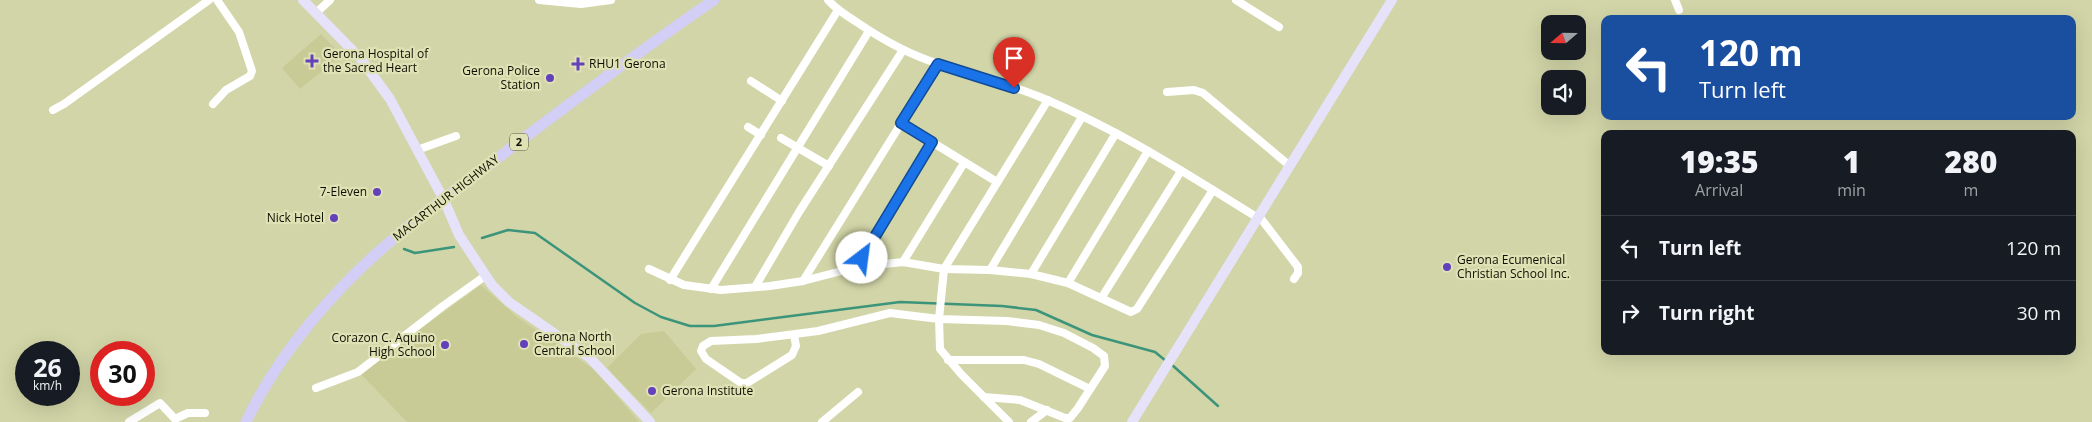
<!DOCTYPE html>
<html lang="en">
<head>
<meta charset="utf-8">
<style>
	:root { --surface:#171b24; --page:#242831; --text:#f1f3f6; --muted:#9ea1a6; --line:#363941 }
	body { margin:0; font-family:"Open Sans",sans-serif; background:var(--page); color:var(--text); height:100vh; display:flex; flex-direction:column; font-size:19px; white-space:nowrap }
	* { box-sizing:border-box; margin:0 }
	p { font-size:16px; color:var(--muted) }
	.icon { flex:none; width:28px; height:28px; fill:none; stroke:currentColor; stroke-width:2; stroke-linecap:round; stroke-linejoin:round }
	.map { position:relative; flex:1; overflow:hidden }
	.drawer { position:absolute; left:1601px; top:130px; width:475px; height:225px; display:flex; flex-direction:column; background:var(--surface); border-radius:10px; box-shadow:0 5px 20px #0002 }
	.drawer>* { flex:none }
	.guide { position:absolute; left:1601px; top:15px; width:475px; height:105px; border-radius:10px; box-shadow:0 5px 20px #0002; background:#1a4fa0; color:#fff; overflow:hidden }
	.needle { width:32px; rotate:250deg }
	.controls { position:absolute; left:1541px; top:15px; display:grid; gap:10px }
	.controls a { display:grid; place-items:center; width:45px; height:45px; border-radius:10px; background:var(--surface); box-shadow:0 5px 20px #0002; font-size:25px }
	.speed { position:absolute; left:15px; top:341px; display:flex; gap:10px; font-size:25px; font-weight:700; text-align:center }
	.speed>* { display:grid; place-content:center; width:65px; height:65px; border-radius:50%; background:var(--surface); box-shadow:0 5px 20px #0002; line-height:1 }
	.speed small { font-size:12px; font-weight:400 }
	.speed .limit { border:8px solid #d22; background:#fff; color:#111 }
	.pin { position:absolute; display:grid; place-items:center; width:42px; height:42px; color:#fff; margin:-51px -21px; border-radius:50% 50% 50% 0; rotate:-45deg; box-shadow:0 0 5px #0007 }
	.pin .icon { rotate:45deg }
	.me { position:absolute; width:55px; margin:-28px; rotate:30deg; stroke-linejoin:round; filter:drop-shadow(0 0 4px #0008) }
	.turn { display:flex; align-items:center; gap:18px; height:105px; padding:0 15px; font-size:22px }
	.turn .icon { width:65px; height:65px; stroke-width:2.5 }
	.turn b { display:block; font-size:35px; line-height:42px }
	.eta { display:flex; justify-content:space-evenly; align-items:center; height:85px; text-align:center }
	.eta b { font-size:30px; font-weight:800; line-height:35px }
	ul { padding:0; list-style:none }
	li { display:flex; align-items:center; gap:15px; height:65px; padding:0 15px; border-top:1px solid var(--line) }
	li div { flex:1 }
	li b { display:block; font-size:19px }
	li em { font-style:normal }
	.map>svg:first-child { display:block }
	.built { fill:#c8cb96 }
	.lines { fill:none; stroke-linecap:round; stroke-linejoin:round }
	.stream { stroke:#3c947b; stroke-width:2.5 }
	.minor { stroke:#fff; stroke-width:8 }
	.major { stroke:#e5e2fa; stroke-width:10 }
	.highway { stroke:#d3cef6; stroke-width:11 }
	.route-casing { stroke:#114b97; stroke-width:12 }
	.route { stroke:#1a73e8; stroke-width:9 }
	.poi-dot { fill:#6341ba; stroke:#dfe2b4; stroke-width:2 }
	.labels { text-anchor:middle; stroke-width:4.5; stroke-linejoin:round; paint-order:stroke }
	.shield { fill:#dfe2b4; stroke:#4d4e37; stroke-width:1 }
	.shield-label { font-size:11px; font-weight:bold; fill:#0e0f02 }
	.poi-label { font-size:12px; fill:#0e0f02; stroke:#dfe2b4; text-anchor:start }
	.street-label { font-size:12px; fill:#0e0f02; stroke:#dfe2b4 }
</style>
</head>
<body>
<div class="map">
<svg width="2092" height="422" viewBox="0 0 2092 422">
	<rect width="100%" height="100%" fill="#d2d5a7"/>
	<g class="built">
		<polygon points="321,34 341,55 300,89 282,68"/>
		<polygon points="481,285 517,317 595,370 639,422 407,422 360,373"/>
		<polygon points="664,331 696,369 651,413 607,368 641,334"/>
	</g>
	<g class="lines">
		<g class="stream">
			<polyline points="482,238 508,230 535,233 635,303 661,317 690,326 714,326 900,302 1002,306 1036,310 1092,335 1155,352 1166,361"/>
			<polyline points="404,249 415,253 454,247"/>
			<polyline points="1171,364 1218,406"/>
		</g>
		<g class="minor">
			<polyline points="539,0 581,4 611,0"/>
			<path d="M 828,0 C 837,10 847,16 858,23 C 883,40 910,55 939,64 C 972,76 1007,83 1040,97 C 1117,129 1188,174 1258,218"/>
			<polyline points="1236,0 1279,27"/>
			<polyline points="1675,0 1679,10"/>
			<polyline points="317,12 330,0"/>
			<polyline points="751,81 782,101"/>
			<polyline points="1167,92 1194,90 1203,93 1290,166"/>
			<polyline points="213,104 226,90 250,76 252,71 239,32 217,0"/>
			<polyline points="53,110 64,104 209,0"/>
			<polyline points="901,123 997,182"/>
			<polyline points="748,127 761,135"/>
			<polyline points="781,138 829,166"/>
			<polyline points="417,150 456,136"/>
			<polyline points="1259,216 1298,267 1298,273 1294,279"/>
			<polyline points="903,262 964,163"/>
			<polyline points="857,267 932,142"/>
			<polyline points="649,269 684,285 721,290 770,286 803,281 857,267 903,262 944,269 990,270 1031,274 1068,283 1131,312 1137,309 1213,190"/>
			<polyline points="990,270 1082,117"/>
			<polyline points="1031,274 1116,133"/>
			<polyline points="670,280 838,10"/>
			<polyline points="803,281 938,64"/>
			<polyline points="1068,283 1148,151"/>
			<polyline points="755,287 799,212 903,50"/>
			<polyline points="711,289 869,31"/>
			<polyline points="1102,297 1181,171"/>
			<polyline points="794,335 796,346 792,355 747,383 741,383 706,359 701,351 703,346 711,341 756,339 818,331 890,313 939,319 1007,321 1039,325 1064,333 1093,348 1104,356 1105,366 1078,408 1070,418 1065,418 1020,400 984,397"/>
			<polyline points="948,360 1024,360 1039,364 1090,389"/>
			<polyline points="316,388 358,372 443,306 485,276"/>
			<polyline points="129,422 160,403 175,419 188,413 205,413"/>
			<polyline points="822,422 858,392"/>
			<polyline points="1009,422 961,374 940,349 939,319 944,269 1048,100"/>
			<polyline points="1031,422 1047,410"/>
		</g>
		<g class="major">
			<polyline points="303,0 361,59 390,99 444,200 459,235 492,285 509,302 590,358 650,422"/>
			<polyline points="1132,422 1392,0"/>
		</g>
		<path class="highway" d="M 246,422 C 278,354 335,288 392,240 C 427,209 466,183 503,154 C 573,101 642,49 714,0"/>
	</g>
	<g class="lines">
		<g class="route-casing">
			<polyline id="route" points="862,258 932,142 901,123 938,64 1014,88"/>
		</g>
		<use href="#route" class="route"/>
	</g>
	<g class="poi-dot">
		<path d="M309.5 53.5h5v5h5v5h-5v5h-5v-5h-5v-5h5z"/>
		<path d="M575.5 56.5h5v5h5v5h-5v5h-5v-5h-5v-5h5z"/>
		<circle cx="550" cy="78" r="5"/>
		<circle cx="377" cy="192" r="5"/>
		<circle cx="334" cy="218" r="5"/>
		<circle cx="1447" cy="267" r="5"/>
		<circle cx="524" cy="344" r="5"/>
		<circle cx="445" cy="345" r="5"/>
		<circle cx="652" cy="391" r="5"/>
	</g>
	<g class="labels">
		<rect class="shield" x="510" y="133.5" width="18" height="17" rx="4"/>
		<g class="shield-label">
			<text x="519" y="146">2</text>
		</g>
		<g class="poi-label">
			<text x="323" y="58">Gerona Hospital of<tspan x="323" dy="14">the Sacred Heart</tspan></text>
			<text x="589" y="68">RHU1 Gerona</text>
			<text x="540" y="75" text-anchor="end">Gerona Police<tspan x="540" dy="14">Station</tspan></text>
			<text x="367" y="196" text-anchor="end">7-Eleven</text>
			<text x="324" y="222" text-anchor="end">Nick Hotel</text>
			<text x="1457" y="264">Gerona Ecumenical<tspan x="1457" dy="14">Christian School Inc.</tspan></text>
			<text x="534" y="341">Gerona North<tspan x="534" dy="14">Central School</tspan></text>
			<text x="435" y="342" text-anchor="end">Corazon C. Aquino<tspan x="435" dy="14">High School</tspan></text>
			<text x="662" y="395">Gerona Institute</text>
		</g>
		<g class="street-label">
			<text transform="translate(446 198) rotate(-38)" y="4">MACARTHUR HIGHWAY</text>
		</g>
	</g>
</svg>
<div class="controls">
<a><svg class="needle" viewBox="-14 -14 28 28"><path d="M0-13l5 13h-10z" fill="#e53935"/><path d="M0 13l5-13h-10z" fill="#9ea1a6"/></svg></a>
<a><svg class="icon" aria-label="sound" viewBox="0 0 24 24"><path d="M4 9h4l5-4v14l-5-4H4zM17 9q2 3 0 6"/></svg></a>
</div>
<div class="speed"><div>26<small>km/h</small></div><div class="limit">30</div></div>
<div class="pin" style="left:1014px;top:88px;background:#d93025"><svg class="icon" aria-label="arrive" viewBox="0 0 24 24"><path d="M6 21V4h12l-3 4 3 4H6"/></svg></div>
<svg class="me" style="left:862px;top:258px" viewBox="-20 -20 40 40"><circle r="19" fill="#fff"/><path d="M0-13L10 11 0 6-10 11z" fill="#1a73e8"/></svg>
<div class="guide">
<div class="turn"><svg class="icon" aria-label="left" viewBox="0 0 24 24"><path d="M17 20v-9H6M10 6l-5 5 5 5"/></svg><div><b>120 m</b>Turn left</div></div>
</div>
<section class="drawer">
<div class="eta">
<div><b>19:35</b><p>Arrival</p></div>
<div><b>1</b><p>min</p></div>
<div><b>280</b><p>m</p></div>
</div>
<ul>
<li><svg class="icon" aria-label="left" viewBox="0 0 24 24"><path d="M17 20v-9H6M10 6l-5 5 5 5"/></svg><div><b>Turn left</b></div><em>120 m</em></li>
<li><svg class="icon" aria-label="right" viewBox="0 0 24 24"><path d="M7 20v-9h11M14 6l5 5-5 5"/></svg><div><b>Turn right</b></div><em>30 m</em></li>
</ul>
</section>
</div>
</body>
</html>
